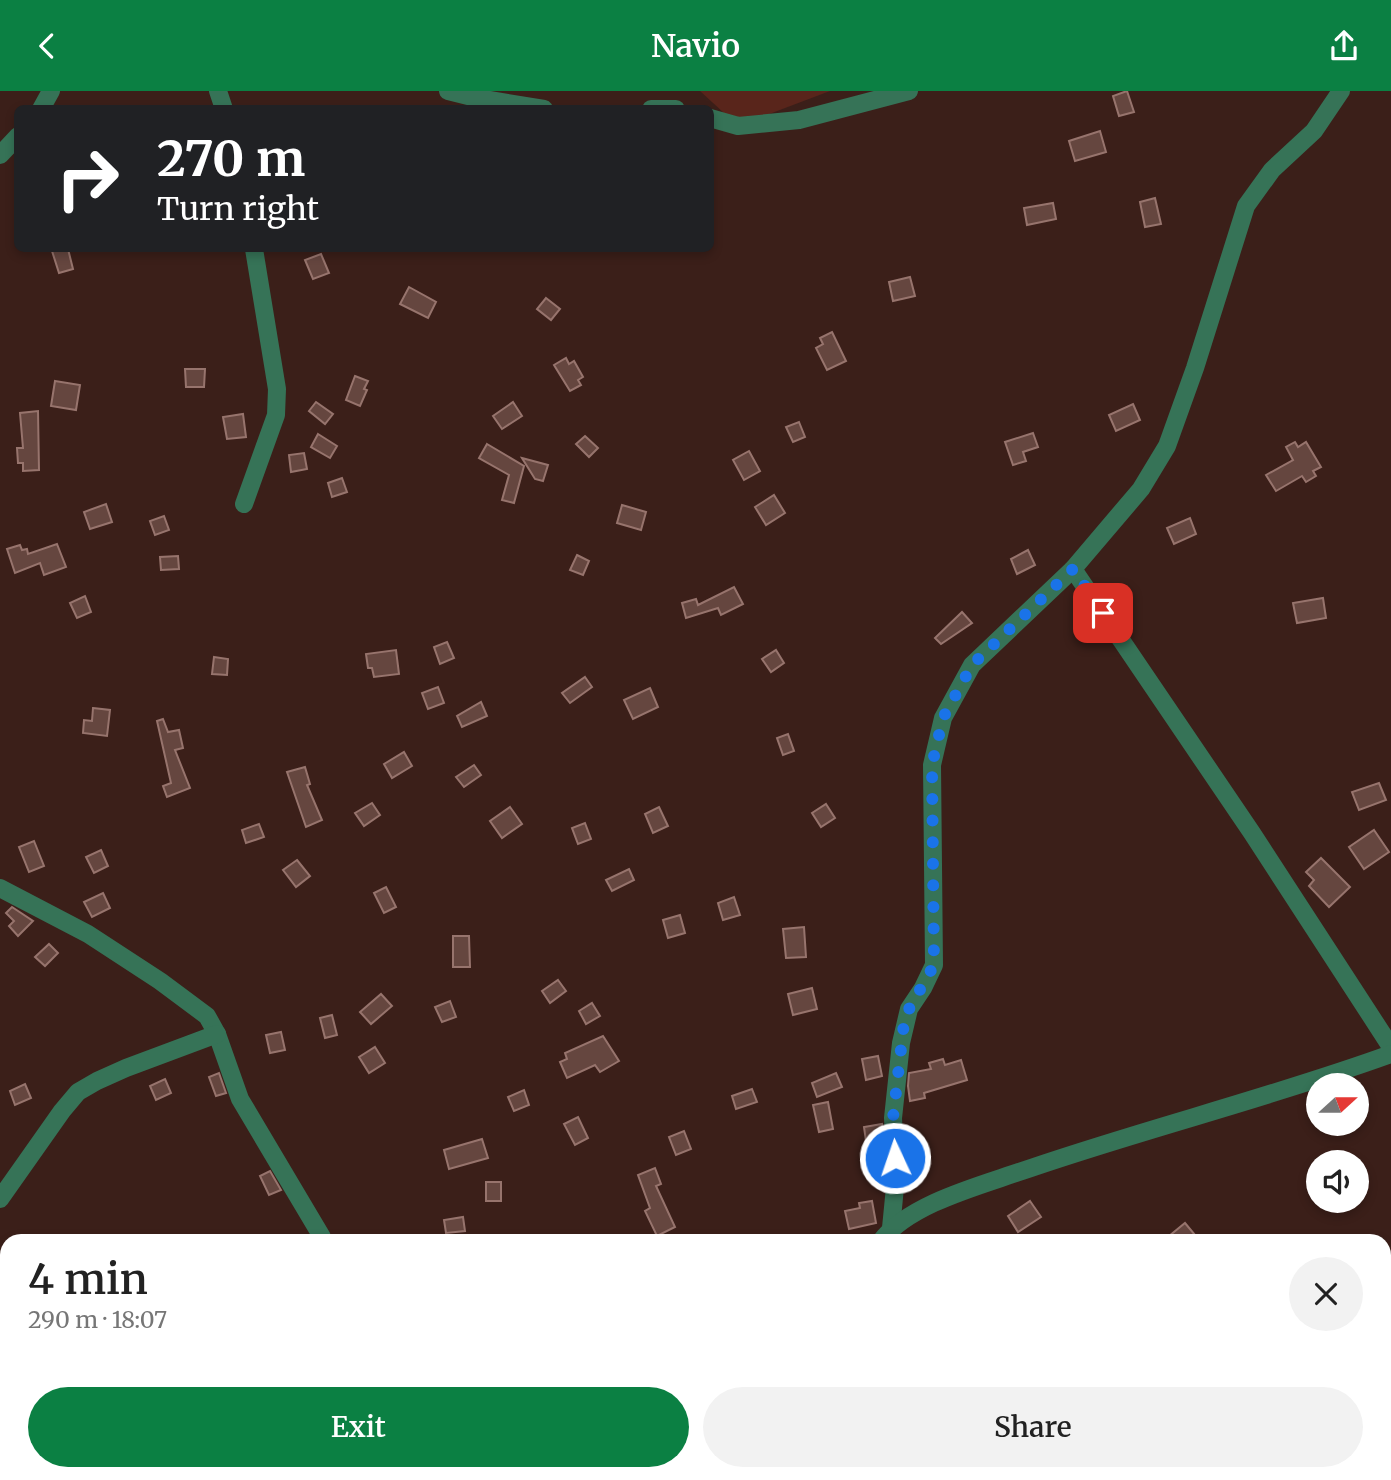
<!DOCTYPE html>
<html lang="en">
<head>
<meta charset="utf-8">
<style>
	:root { --surface:#fff; --page:#f2f2f2; --text:#222; --muted:#767676; --accent:#0b8043 }
	body { margin:0; font-family:Merriweather,serif; background:var(--page); color:var(--text); height:100vh; display:flex; flex-direction:column; font-size:26px; white-space:nowrap }
	* { box-sizing:border-box; margin:0 }
	p { font-size:23px; color:var(--muted) }
	.icon { flex:none; width:38px; height:38px; fill:none; stroke:currentColor; stroke-width:2; stroke-linecap:round; stroke-linejoin:round }
	.map { position:relative; flex:1; overflow:hidden }
	.details { position:absolute; left:0px; top:1143px; width:1391px; height:247px; display:flex; flex-direction:column; background:var(--surface); border-radius:21px 21px 0 0; box-shadow:0 4px 10px #0003 }
	.details>* { flex:none }
	.hud { position:absolute; left:14px; top:14px; width:700px; height:147px; border-radius:10px; box-shadow:0 4px 10px #0003; background:#202124; color:#fff; overflow:hidden }
	.needle { width:46px; rotate:69deg }
	.tools { position:absolute; left:1306px; top:982px; display:grid; gap:14px }
	.tools a { display:grid; place-items:center; width:63px; height:63px; border-radius:50%; background:var(--surface); box-shadow:0 4px 10px #0003; font-size:35px }
	.pin { position:absolute; display:grid; place-items:center; width:60px; height:60px; color:#fff; margin:-30px; border-radius:14px; box-shadow:0 4px 10px #0006 }
	.me { position:absolute; width:77px; margin:-38px; rotate:357deg; stroke-linejoin:round; filter:drop-shadow(0 0 5px #0008) }
	.turn { display:flex; align-items:center; gap:24px; height:147px; padding:0 28px; font-size:32px }
	.turn .icon { width:91px; height:91px; stroke-width:2.5 }
	.turn b { display:block; font-size:49px; line-height:60px }
	.round { display:grid; place-items:center; flex:none; width:74px; height:74px; border-radius:37px; background:var(--page) }
	.overview { display:flex; align-items:center; justify-content:space-between; height:119px; padding:0 28px }
	h1 { font-size:42px; font-weight:600; line-height:52px }
	.primary-button { display:flex; gap:14px; margin-top:auto; padding:14px 28px }
	.primary-button a { flex:1; height:80px; border-radius:42px; background:var(--accent); color:#fff; font-size:28px; font-weight:600; line-height:80px; text-align:center }
	.primary-button a+a { background:var(--page); color:var(--text) }
	header { display:flex; justify-content:space-between; align-items:center; height:91px; padding:0 28px; background:var(--accent); color:#fff; font-size:32px; font-weight:600 }
	.map>svg:first-child { display:block }
	.green { fill:#59251b }
	.building { fill:#65463f; stroke:#97746d; stroke-width:2 }
	.lines { fill:none; stroke-linecap:round; stroke-linejoin:round }
	.minor { stroke:#367357; stroke-width:18 }
	.route { stroke:#1a73e8; stroke-width:12; stroke-dasharray:0 21.6 }
</style>
</head>
<body>
<header><svg class="icon" aria-label="back" viewBox="0 0 24 24"><path d="M15 5l-7 7 7 7"/></svg>Navio<svg class="icon" aria-label="share" viewBox="0 0 24 24"><path d="M12 15V3M7 8l5-5 5 5M5 13v7h14v-7"/></svg></header>
<div class="map">
<svg width="1391" height="1389" viewBox="0 0 1391 1389">
	<rect width="100%" height="100%" fill="#3b1f19"/>
	<polygon class="green" points="700,0 830,0 738,35"/>
	<g class="building">
		<polygon points="1127,0 1134,21 1119,25 1113,5"/>
		<polygon points="1100,40 1106,61 1075,70 1069,50"/>
		<polygon points="1155,107 1161,133 1145,136 1140,111"/>
		<polygon points="1053,112 1056,128 1027,134 1024,117"/>
		<polygon points="60,158 68,158 73,178 59,182 52,160"/>
		<polygon points="321,163 329,182 313,188 305,169"/>
		<polygon points="910,186 915,205 893,210 889,191"/>
		<polygon points="409,196 436,211 428,227 400,213"/>
		<polygon points="546,207 560,218 551,229 537,218"/>
		<polygon points="832,241 846,270 827,279 816,257 823,253 820,247"/>
		<polygon points="566,267 569,273 574,270 583,286 578,289 581,294 570,300 554,274"/>
		<polygon points="185,278 205,278 204,296 186,296"/>
		<polygon points="355,285 368,290 364,298 367,299 360,315 346,309"/>
		<polygon points="55,290 80,294 76,319 51,315"/>
		<polygon points="316,311 333,323 325,333 309,320"/>
		<polygon points="513,311 522,325 502,338 493,325"/>
		<polygon points="1133,313 1140,329 1116,340 1109,324"/>
		<polygon points="38,320 39,379 23,380 23,372 18,372 17,357 23,357 20,322"/>
		<polygon points="243,323 246,346 227,348 223,326"/>
		<polygon points="799,331 805,346 793,351 786,336"/>
		<polygon points="1033,342 1038,356 1023,361 1026,370 1013,374 1005,351"/>
		<polygon points="318,343 337,355 330,367 311,356"/>
		<polygon points="585,345 598,357 589,366 576,353"/>
		<polygon points="1295,351 1298,356 1306,351 1321,376 1313,380 1316,385 1306,391 1302,385 1276,400 1266,384 1293,369 1286,356"/>
		<polygon points="487,353 524,375 514,412 502,409 509,384 479,367"/>
		<polygon points="749,360 760,380 744,389 733,369"/>
		<polygon points="304,362 307,378 291,381 289,364"/>
		<polygon points="522,367 548,374 543,390 535,388"/>
		<polygon points="342,387 347,401 332,406 328,392"/>
		<polygon points="774,404 785,422 766,434 755,416"/>
		<polygon points="106,413 112,431 90,438 84,421"/>
		<polygon points="622,414 646,421 641,439 617,432"/>
		<polygon points="164,425 169,439 155,444 150,430"/>
		<polygon points="1190,427 1196,443 1174,453 1167,437"/>
		<polygon points="57,453 66,476 44,484 40,472 15,482 7,458 20,454 22,459 27,458 28,463"/>
		<polygon points="1028,459 1035,474 1017,483 1011,468"/>
		<polygon points="577,464 589,470 583,484 570,479"/>
		<polygon points="178,465 179,478 161,479 160,466"/>
		<polygon points="734,496 743,513 721,524 718,517 686,527 682,512 696,508 698,514"/>
		<polygon points="85,505 91,521 77,527 70,512"/>
		<polygon points="1323,507 1326,527 1297,532 1293,512"/>
		<polygon points="962,521 972,532 941,553 935,547"/>
		<polygon points="447,551 454,567 440,573 434,556"/>
		<polygon points="396,559 399,583 374,586 372,577 368,577 366,563"/>
		<polygon points="776,559 784,572 771,581 762,568"/>
		<polygon points="214,566 228,568 227,584 212,583"/>
		<polygon points="585,586 592,596 570,612 562,602"/>
		<polygon points="438,596 444,612 428,618 422,602"/>
		<polygon points="650,597 658,616 633,628 624,609"/>
		<polygon points="481,611 487,625 462,636 457,625"/>
		<polygon points="93,617 110,619 107,645 83,642 84,629 92,630"/>
		<polygon points="163,628 168,641 179,639 183,657 175,659 190,697 167,706 163,695 171,692 157,630"/>
		<polygon points="788,643 794,660 783,664 777,647"/>
		<polygon points="404,661 412,675 392,687 384,673"/>
		<polygon points="474,674 481,684 464,696 456,686"/>
		<polygon points="305,676 310,693 307,694 322,729 306,736 287,681"/>
		<polygon points="1379,692 1386,709 1359,719 1352,701"/>
		<polygon points="372,712 380,724 364,735 355,722"/>
		<polygon points="826,713 835,727 821,736 812,722"/>
		<polygon points="510,716 522,733 502,747 490,730"/>
		<polygon points="659,716 668,735 653,742 645,723"/>
		<polygon points="585,732 591,748 578,753 572,737"/>
		<polygon points="259,733 264,746 246,752 242,739"/>
		<polygon points="1374,739 1389,761 1364,778 1349,756"/>
		<polygon points="34,750 44,775 29,781 19,756"/>
		<polygon points="101,759 108,775 94,782 86,766"/>
		<polygon points="1321,767 1350,796 1329,816 1309,795 1314,789 1306,781"/>
		<polygon points="297,769 310,785 296,796 283,779"/>
		<polygon points="629,778 634,789 612,800 606,789"/>
		<polygon points="386,796 396,816 384,822 374,802"/>
		<polygon points="103,802 110,817 92,826 84,811"/>
		<polygon points="734,806 740,824 723,829 718,812"/>
		<polygon points="12,816 33,830 18,845 9,835 14,830 6,822"/>
		<polygon points="680,824 685,842 668,847 663,829"/>
		<polygon points="804,836 806,866 786,867 783,838"/>
		<polygon points="453,845 469,845 470,876 453,876"/>
		<polygon points="49,853 58,862 45,875 35,866"/>
		<polygon points="558,889 566,900 550,912 542,900"/>
		<polygon points="812,897 817,918 793,924 788,903"/>
		<polygon points="381,903 392,915 371,933 360,921"/>
		<polygon points="450,910 456,926 442,931 435,916"/>
		<polygon points="592,912 600,925 586,933 579,920"/>
		<polygon points="332,924 337,944 325,947 320,927"/>
		<polygon points="281,941 285,959 270,962 266,944"/>
		<polygon points="603,945 619,970 600,981 595,974 567,987 560,971 567,968 565,962"/>
		<polygon points="375,956 385,972 369,982 359,966"/>
		<polygon points="878,965 882,985 866,989 862,968"/>
		<polygon points="943,968 945,974 961,969 967,989 924,1002 925,1007 910,1010 908,995 909,982 931,978 929,972"/>
		<polygon points="219,982 226,1002 216,1005 209,986"/>
		<polygon points="836,982 842,996 817,1006 812,992"/>
		<polygon points="165,988 171,1002 156,1009 150,995"/>
		<polygon points="25,993 31,1007 15,1014 10,1000"/>
		<polygon points="752,998 757,1011 736,1018 732,1005"/>
		<polygon points="524,999 529,1014 514,1020 508,1006"/>
		<polygon points="828,1011 833,1038 819,1041 813,1014"/>
		<polygon points="578,1026 588,1047 575,1054 564,1033"/>
		<polygon points="882,1033 883,1062 868,1064 864,1036"/>
		<polygon points="684,1040 691,1058 676,1064 669,1046"/>
		<polygon points="482,1048 488,1067 449,1078 444,1059"/>
		<polygon points="655,1077 661,1093 656,1095 675,1136 657,1145 645,1120 650,1117 638,1084"/>
		<polygon points="270,1080 281,1099 269,1104 260,1085"/>
		<rect x="486" y="1091" width="15" height="19"/>
		<polygon points="872,1110 876,1132 849,1138 845,1120 860,1117 859,1112"/>
		<polygon points="1030,1110 1041,1126 1018,1141 1008,1125"/>
		<polygon points="463,1126 465,1140 446,1142 444,1129"/>
		<polygon points="1185,1132 1200,1150 1163,1150"/>
	</g>
	<g class="lines">
		<g class="minor">
			<polyline points="218,0 224,18"/>
			<polyline points="448,0 472,6 544,18"/>
			<polyline points="41,18 51,0"/>
			<polyline points="651,18 676,18"/>
			<polyline points="710,27 738,35 799,29 909,0"/>
			<polyline points="0,64 18,45"/>
			<polyline points="244,413 276,324 277,298 254,158"/>
			<polyline points="1073,478 1252,742 1391,956"/>
			<polyline points="0,797 88,843 160,890 207,925 217,943 240,1008 322,1146"/>
			<polyline points="0,1108 62,1020 78,1001 97,990 126,977 217,943"/>
			<polyline points="891,1137 896,1086 893,1027 901,952 909,918 923,897 934,874 932,674 943,627 972,574 1073,478 1141,398 1167,355 1195,277 1246,115 1272,79 1314,40 1341,0"/>
			<path d="M 881,1150 C 909,1113 979,1095 1022,1080 C 1143,1038 1270,1007 1391,963"/>
			<polyline points="1384,1266 1391,1260"/>
			<polyline points="0,1269 7,1282"/>
			<polyline points="826,1389 827,1382"/>
			<polyline points="1285,1389 1289,1382"/>
		</g>
	</g>
	<g class="lines">
		<polyline class="route" points="895,1067 893,1027 904,932 909,918 934,874 932,674 943,627 972,574 1073,478 1103,522"/>
	</g>
</svg>
<div class="tools">
<a><svg class="needle" viewBox="-14 -14 28 28"><path d="M0-13l5 13h-10z" fill="#e53935"/><path d="M0 13l5-13h-10z" fill="#767676"/></svg></a>
<a><svg class="icon" aria-label="sound" viewBox="0 0 24 24"><path d="M4 9h4l5-4v14l-5-4H4zM17 9q2 3 0 6"/></svg></a>
</div>
<div class="pin" style="left:1103px;top:522px;background:#d93025"><svg class="icon" aria-label="arrive" viewBox="0 0 24 24"><path d="M6 21V4h12l-3 4 3 4H6"/></svg></div>
<svg class="me" style="left:895px;top:1067px" viewBox="-20 -20 40 40"><circle r="17" fill="#1a73e8" stroke="#fff" stroke-width="3"/><path d="M0-11L8 9 0 5-8 9z" fill="#fff"/></svg>
<div class="hud">
<div class="turn"><svg class="icon" aria-label="right" viewBox="0 0 24 24"><path d="M7 20v-9h11M14 6l5 5-5 5"/></svg><div><b>270 m</b>Turn right</div></div>
</div>
<section class="details">
<div class="overview"><div><h1>4 min</h1><p>290 m · 18:07</p></div><a class="round"><svg class="icon" aria-label="close" viewBox="0 0 24 24"><path d="M6 6l12 12M18 6L6 18"/></svg></a></div>
<div class="primary-button"><a>Exit</a><a>Share</a></div>
</section>
</div>
</body>
</html>
